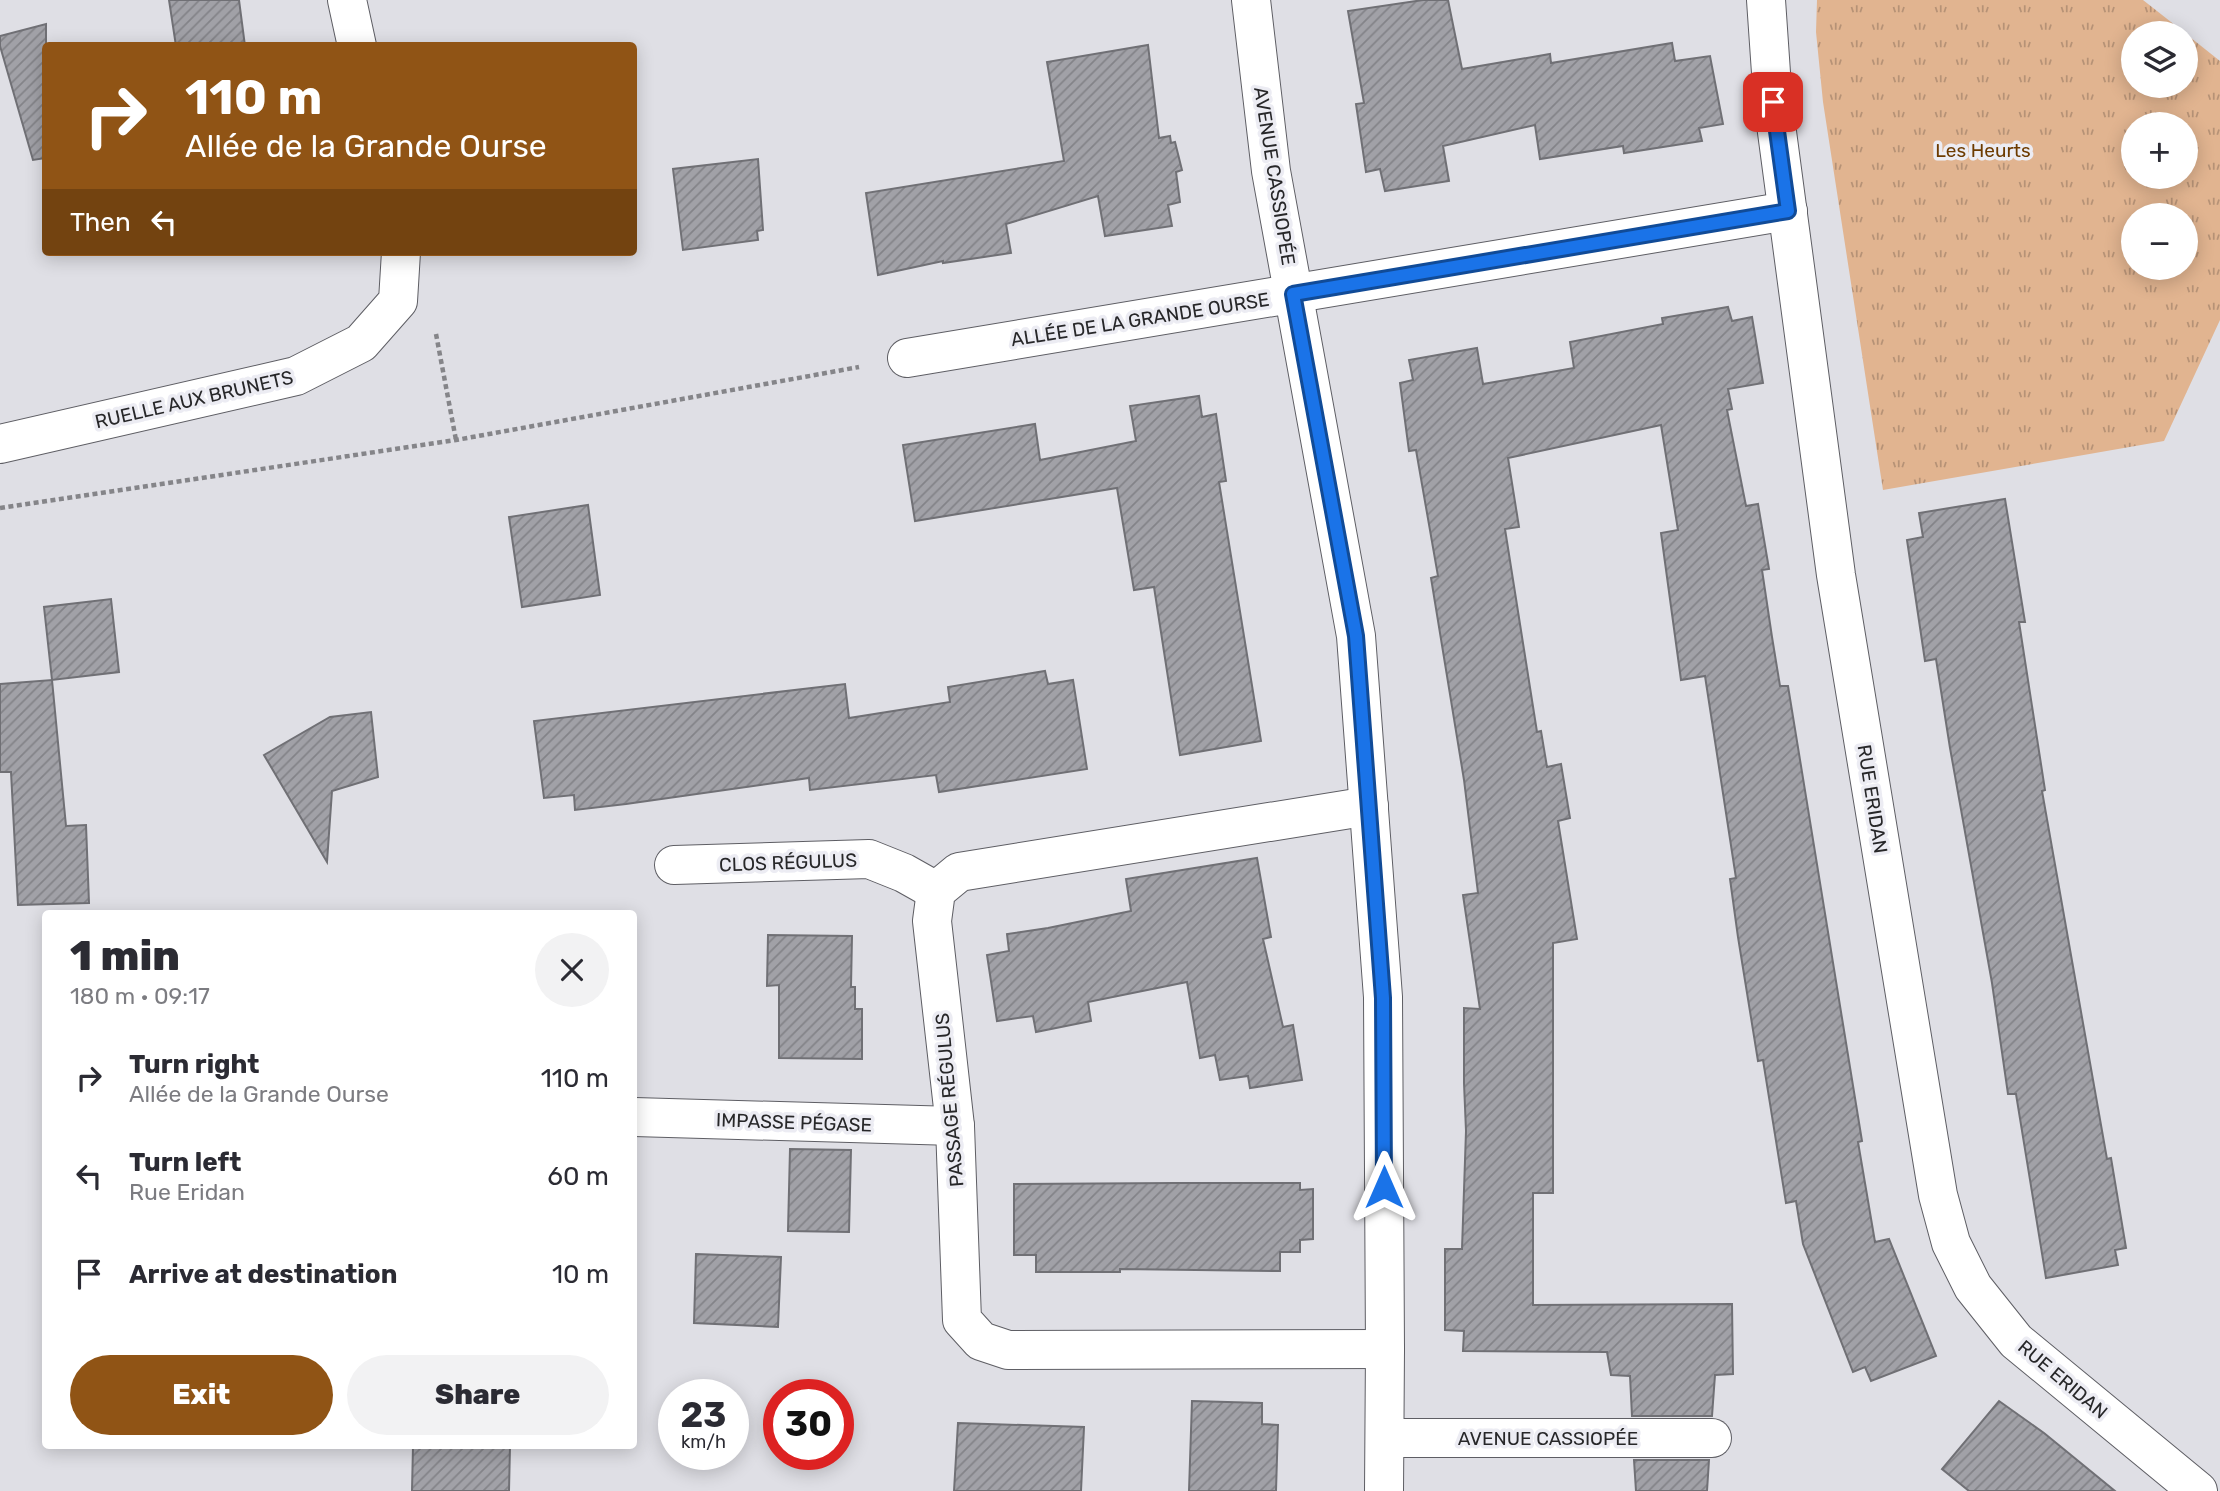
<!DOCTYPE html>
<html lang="en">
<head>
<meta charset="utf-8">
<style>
	:root { --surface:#fff; --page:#f2f2f3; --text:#2b2b33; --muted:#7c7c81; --accent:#905415 }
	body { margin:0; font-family:Rubik,sans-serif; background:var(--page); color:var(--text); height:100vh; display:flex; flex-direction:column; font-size:26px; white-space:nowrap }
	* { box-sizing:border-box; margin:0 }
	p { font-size:23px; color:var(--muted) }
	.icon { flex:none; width:38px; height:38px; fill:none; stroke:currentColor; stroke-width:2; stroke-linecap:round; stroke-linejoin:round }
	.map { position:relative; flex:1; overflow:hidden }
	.sheet { position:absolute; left:42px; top:910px; width:595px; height:539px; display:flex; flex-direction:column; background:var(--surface); border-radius:7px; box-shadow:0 4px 18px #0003 }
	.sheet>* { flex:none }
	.banner { position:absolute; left:42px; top:42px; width:595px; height:214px; border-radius:7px; box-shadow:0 4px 18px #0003; background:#905415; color:#fff; overflow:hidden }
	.controls { position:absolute; left:2121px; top:21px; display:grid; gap:14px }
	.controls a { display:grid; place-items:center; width:77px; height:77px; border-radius:50%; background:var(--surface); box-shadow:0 4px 18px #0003; font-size:35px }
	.speed { position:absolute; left:658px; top:1379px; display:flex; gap:14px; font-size:35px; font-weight:700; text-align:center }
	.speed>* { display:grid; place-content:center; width:91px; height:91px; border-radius:50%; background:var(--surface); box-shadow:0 4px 18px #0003; line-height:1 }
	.speed small { font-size:18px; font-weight:400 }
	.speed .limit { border:10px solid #d22; background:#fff; color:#111 }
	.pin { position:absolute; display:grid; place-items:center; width:60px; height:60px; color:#fff; margin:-30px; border-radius:14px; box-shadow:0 4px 10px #0006 }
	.me { position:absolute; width:77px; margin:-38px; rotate:0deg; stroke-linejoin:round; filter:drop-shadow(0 0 5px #0008) }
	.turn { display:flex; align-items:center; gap:24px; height:147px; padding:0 28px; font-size:32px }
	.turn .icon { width:91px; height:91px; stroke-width:2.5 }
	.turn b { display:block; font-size:49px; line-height:60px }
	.then { display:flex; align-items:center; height:66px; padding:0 28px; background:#0003; gap:14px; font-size:26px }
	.round { display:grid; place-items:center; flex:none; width:74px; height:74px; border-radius:37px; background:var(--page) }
	.headline { display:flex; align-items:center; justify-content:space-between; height:119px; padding:0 28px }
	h1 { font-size:42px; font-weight:800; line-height:52px }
	.button { display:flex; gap:14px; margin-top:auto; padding:14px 28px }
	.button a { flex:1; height:80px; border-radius:42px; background:var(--accent); color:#fff; font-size:28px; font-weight:800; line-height:80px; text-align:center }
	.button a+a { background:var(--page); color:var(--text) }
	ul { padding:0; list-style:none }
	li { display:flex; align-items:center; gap:21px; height:98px; padding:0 28px }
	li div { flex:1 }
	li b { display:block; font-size:26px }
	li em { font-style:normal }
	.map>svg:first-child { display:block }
	.park { fill:url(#park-tufts); fill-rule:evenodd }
	.building { fill:url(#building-hatch); stroke:#707075; stroke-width:2 }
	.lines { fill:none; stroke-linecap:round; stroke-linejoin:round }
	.street-casing { stroke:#5e5e64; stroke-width:40 }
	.path { stroke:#858589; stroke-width:4.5; stroke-dasharray:5 3.5; stroke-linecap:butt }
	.street { stroke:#fff; stroke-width:38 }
	.route-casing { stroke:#114b97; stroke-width:18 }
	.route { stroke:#1a73e8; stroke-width:12 }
	.labels { text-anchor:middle; stroke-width:7; stroke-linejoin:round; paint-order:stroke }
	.park-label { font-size:19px; fill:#6d3b00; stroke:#ececf3 }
	.street-label { font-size:19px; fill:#272729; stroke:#ececf3 }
</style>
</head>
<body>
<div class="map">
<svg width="2220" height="1491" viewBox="0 0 2220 1491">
	<defs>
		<pattern id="park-tufts" width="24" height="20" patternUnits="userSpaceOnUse" patternTransform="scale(1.75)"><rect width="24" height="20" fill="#e1b490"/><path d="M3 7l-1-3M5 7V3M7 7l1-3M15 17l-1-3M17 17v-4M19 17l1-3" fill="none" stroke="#b69276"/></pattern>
		<pattern id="building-hatch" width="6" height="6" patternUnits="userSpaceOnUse" patternTransform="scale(1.75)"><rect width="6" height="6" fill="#a1a1a7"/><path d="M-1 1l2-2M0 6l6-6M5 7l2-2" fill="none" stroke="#838388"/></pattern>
	</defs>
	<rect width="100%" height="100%" fill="#dfdfe5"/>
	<path class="park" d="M 1817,0 L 2143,0 L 2185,33 L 2133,33 L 2133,86 L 2186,86 L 2186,34 L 2220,61 L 2220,320 L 2164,441 L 1883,490 L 1823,102 L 1816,32 ZM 2186,124 L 2186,177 L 2133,177 L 2133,124 ZM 2186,215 L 2186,268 L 2133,268 L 2133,215 Z"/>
	<g class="building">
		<polygon points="169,0 239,0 245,46 176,46"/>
		<polygon points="1423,0 1448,0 1462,69 1550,54 1551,63 1672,43 1675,61 1710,56 1723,124 1699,128 1702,141 1624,153 1623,146 1540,159 1535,125 1443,146 1449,181 1385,191 1380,169 1366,172 1356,104 1364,103 1348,11"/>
		<polygon points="46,24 46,158 33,160 0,46 0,36"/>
		<polygon points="1148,45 1159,138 1170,136 1171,143 1175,142 1182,170 1176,172 1180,202 1168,205 1172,226 1105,236 1098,196 1006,224 1011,253 943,263 943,261 878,275 866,193 1064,161 1047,62"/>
		<polygon points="758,159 763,230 757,231 758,240 683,250 673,169"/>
		<polygon points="1728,307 1732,321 1752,317 1763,383 1728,389 1732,409 1727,410 1746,506 1758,504 1769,569 1762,570 1772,637 1780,686 1788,686 1862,1141 1858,1142 1875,1242 1889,1239 1936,1356 1871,1381 1865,1367 1853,1372 1803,1244 1796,1201 1786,1203 1763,1060 1758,1061 1738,937 1730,879 1736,878 1705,676 1681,680 1661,533 1678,530 1661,425 1508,458 1519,527 1505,529 1537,732 1541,731 1547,767 1561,764 1570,818 1558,821 1577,939 1553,943 1553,1193 1533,1193 1533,1305 1732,1304 1733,1374 1715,1375 1712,1416 1632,1416 1630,1376 1611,1375 1607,1352 1463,1351 1464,1331 1445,1330 1445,1249 1462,1249 1466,1131 1464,1083 1464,1008 1480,1009 1463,895 1478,893 1464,780 1431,578 1438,576 1416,450 1409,451 1400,383 1413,380 1409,360 1477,348 1483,384 1574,368 1570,342 1663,324 1662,318"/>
		<polygon points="1199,396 1202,417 1216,414 1226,481 1219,482 1261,741 1180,755 1154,587 1134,590 1117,488 915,521 903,445 1035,424 1040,460 1136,441 1130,406"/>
		<polygon points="2005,499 2025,622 2019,622 2045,790 2042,791 2107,1159 2111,1158 2126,1248 2115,1250 2118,1265 2046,1278 2016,1094 2008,1094 1992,983 1950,748 1936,659 1925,661 1907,540 1923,537 1919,513"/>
		<polygon points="588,505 600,595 522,607 509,517"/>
		<polygon points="111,599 119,672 52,680 44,607"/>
		<polygon points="1045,671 1048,684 1073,680 1087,769 939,792 936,775 810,790 809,778 626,804 575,810 574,795 544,798 534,721 845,684 849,718 950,702 948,687"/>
		<polygon points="52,680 66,826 86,825 89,903 18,905 11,772 0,772 0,684"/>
		<polygon points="371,712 378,777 332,791 327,862 264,755 330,717"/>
		<polygon points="1257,858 1271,937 1263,939 1283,1027 1293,1025 1302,1080 1250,1088 1248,1076 1220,1080 1215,1055 1200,1058 1187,982 1088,1002 1091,1021 1036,1032 1033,1016 997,1021 987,955 1009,951 1007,934 1048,928 1131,911 1126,879"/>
		<polygon points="768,935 852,936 851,987 855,987 855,1009 862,1009 862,1059 779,1058 779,985 767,986"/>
		<polygon points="790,1149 851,1150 849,1232 788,1231"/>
		<polygon points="1175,1183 1300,1183 1300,1190 1313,1189 1313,1239 1300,1240 1300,1252 1280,1252 1280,1271 1120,1269 1120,1272 1036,1272 1036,1255 1014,1255 1014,1184"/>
		<polygon points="696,1254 781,1257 778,1327 694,1323"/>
		<polygon points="1192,1401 1262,1403 1262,1424 1278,1425 1276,1491 1189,1491"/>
		<polygon points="1999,1401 2044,1433 2115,1491 1969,1491 1942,1469"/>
		<polygon points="958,1423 1084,1427 1081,1491 954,1491"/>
		<polygon points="413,1446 510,1446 509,1491 412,1491"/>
		<polygon points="1634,1460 1709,1460 1707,1491 1636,1491"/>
	</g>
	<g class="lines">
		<g class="street-casing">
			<g id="street">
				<polyline points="347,0 357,46"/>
				<polyline points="1251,0 1271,171 1356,636 1383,997 1385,1349 1384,1491"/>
				<polyline points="1766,0 1773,102 1836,575 1938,1195 1951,1243 1973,1287 2016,1341 2198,1491"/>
				<polyline points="907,358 1788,211"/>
				<polyline points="0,444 296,376 361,343 398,301 401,252"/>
				<polyline points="1369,806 959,872 936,891 932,921 955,1126 962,1320 981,1341 1008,1350 1385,1349"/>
				<polyline points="674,865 869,859 904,873 936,891"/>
				<polyline points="634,1117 955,1126"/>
				<polyline points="1385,1438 1712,1438"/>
			</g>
		</g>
		<g class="path">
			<polyline points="436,334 456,440"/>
			<polyline points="0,508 456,440 859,367"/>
		</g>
		<use href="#street" class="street"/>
	</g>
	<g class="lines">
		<g class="route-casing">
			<polyline id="route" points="1384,1187 1383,998 1356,636 1293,294 1788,211 1773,102"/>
		</g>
		<use href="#route" class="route"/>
	</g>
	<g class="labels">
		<g class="park-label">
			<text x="1983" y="157">Les Heurts</text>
		</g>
		<g class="street-label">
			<text transform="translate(1275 176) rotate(81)" y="7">AVENUE CASSIOPÉE</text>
			<text transform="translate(1140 319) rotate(-9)" y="7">ALLÉE DE LA GRANDE OURSE</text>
			<text transform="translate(194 399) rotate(-13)" y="7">RUELLE AUX BRUNETS</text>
			<text transform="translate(1873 799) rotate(81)" y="7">RUE ERIDAN</text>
			<text transform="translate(788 862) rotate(-2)" y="7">CLOS RÉGULUS</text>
			<text transform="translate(949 1100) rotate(-95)" y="7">PASSAGE RÉGULUS</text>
			<text transform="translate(794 1122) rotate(2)" y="7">IMPASSE PÉGASE</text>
			<text transform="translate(2063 1379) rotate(40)" y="7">RUE ERIDAN</text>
			<text x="1548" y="1445">AVENUE CASSIOPÉE</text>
		</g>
	</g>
</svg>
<div class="controls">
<a><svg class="icon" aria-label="layers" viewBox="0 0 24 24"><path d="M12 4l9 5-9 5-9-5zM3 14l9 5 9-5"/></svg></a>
<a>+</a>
<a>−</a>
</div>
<div class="speed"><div>23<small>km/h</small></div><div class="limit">30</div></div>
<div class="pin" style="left:1773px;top:102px;background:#d93025"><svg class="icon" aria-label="arrive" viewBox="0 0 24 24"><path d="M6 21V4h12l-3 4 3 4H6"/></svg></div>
<svg class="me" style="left:1384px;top:1187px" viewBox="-20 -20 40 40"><path d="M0-17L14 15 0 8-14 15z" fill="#1a73e8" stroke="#fff" stroke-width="4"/></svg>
<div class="banner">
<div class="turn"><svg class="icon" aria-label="right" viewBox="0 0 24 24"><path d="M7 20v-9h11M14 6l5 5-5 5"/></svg><div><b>110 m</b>Allée de la Grande Ourse</div></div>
<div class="then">Then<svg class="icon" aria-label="left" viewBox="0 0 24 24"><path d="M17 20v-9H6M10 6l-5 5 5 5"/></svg></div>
</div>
<section class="sheet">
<div class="headline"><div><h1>1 min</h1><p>180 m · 09:17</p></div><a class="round"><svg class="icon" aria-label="close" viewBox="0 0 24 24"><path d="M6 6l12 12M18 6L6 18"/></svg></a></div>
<ul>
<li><svg class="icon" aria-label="right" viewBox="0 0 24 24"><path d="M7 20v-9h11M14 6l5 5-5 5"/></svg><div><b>Turn right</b><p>Allée de la Grande Ourse</p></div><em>110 m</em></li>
<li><svg class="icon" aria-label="left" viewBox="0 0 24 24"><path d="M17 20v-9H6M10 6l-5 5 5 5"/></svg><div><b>Turn left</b><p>Rue Eridan</p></div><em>60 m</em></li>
<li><svg class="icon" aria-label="arrive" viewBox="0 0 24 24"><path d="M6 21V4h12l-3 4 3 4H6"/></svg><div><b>Arrive at destination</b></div><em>10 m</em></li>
</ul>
<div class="button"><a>Exit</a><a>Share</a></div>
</section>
</div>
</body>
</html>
